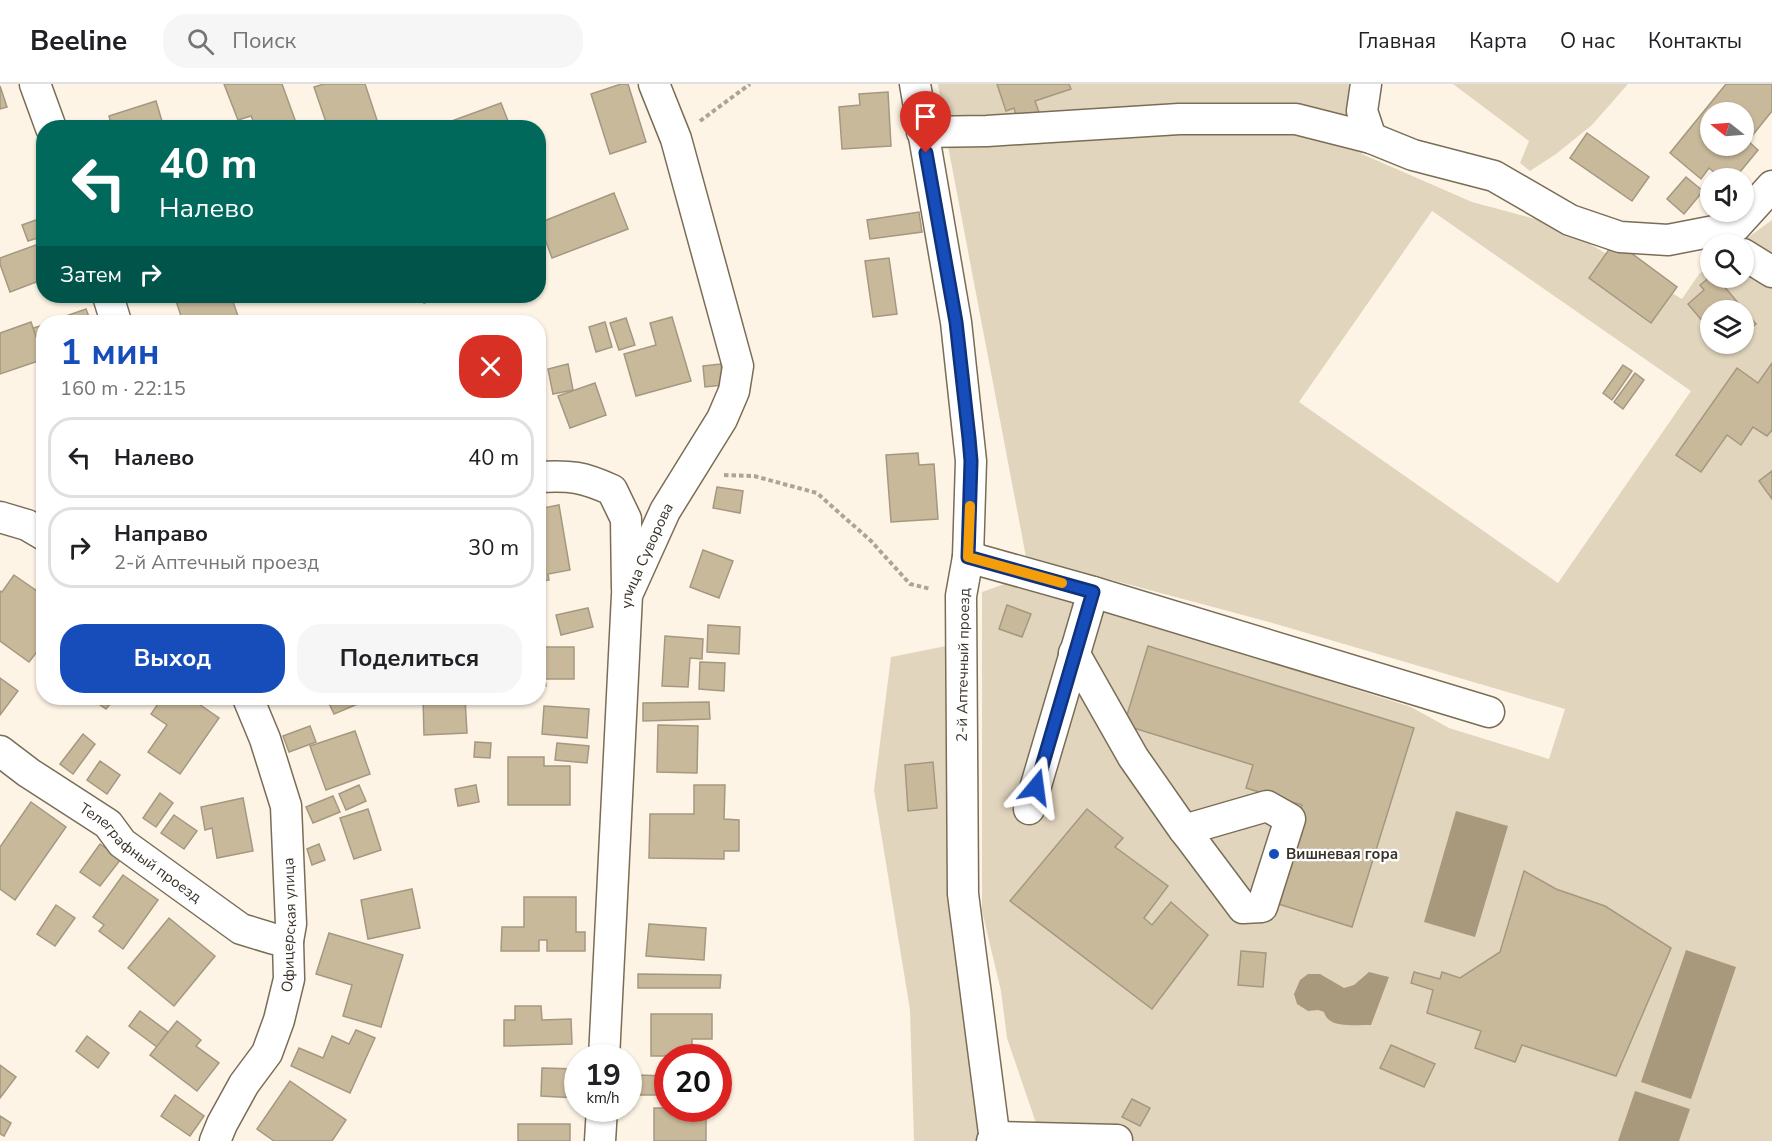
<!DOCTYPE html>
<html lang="ru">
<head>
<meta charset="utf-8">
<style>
	:root { --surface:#fff; --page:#f6f6f6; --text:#202124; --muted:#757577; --line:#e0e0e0; --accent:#174dba }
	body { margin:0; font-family:"Nunito Sans",sans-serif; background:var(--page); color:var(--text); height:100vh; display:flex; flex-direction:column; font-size:22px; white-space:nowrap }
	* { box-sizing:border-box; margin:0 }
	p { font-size:20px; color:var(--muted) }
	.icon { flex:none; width:33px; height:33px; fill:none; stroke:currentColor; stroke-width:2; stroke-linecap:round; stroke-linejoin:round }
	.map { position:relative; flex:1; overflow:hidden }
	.sheet { position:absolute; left:36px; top:231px; width:510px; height:390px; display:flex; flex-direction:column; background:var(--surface); border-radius:24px; box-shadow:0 2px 4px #0004 }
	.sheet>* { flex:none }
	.guide { position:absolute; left:36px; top:36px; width:510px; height:183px; border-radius:24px; box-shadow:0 2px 4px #0004; background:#00695c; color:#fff; overflow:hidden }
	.needle { width:39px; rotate:287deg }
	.tools { position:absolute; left:1700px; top:18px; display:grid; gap:12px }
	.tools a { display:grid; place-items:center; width:54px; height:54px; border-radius:50%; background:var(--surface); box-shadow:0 2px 4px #0004; font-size:30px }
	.speed { position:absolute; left:564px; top:960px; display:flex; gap:12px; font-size:30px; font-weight:700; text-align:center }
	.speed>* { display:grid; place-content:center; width:78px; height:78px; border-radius:50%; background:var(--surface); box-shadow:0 2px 4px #0004; line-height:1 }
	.speed small { font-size:15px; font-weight:400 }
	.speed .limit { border:9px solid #d22; background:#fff; color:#111 }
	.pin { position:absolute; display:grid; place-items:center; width:51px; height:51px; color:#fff; margin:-62px -26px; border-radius:50% 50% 50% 0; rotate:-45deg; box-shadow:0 0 6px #0007 }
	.pin .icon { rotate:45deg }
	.me { position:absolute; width:66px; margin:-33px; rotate:16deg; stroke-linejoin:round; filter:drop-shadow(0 0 4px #0008) }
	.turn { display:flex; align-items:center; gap:21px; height:126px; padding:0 24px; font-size:27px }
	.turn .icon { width:78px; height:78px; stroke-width:2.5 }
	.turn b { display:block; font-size:42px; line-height:51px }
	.then { display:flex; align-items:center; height:57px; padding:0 24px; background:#0003; gap:12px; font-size:22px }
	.round { display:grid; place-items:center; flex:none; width:63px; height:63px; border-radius:24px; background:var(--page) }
	.summary { display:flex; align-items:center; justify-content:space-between; height:102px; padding:0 24px }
	h1 { font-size:36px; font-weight:700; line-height:45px; color:var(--accent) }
	.button { display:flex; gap:12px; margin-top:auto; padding:12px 24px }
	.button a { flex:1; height:69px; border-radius:24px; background:var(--accent); color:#fff; font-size:24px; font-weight:700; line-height:69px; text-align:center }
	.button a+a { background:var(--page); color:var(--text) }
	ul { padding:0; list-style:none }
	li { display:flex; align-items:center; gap:18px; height:81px; margin:0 12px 9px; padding:0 12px; border:3px solid var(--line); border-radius:24px }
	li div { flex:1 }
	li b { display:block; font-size:22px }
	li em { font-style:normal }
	header { display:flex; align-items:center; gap:36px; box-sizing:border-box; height:84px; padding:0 30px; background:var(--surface); border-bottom:2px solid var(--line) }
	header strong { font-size:28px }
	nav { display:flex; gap:33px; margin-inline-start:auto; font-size:21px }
	.search { width:420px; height:54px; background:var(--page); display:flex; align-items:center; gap:15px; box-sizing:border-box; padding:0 21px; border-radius:24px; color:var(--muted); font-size:22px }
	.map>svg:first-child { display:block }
	.green { fill:#e2d5be; fill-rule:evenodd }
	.water { fill:#a8987c }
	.building { fill:#c9b99b; stroke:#a59880; stroke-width:1.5; fill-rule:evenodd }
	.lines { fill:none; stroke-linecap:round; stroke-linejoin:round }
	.minor-casing { stroke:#7a6d56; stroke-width:33 }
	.path { stroke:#aca497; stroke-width:4; stroke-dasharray:4.5 3; stroke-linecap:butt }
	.minor { stroke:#fff; stroke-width:30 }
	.route-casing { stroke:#0f3279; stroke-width:15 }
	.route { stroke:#174dba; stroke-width:10 }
	.slow { stroke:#f59e0b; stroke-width:10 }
	.poi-dot { fill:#174dba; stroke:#fff; stroke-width:2 }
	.labels { text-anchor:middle; stroke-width:4.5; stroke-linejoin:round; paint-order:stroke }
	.street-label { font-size:15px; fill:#393329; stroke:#fff }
	.poi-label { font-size:15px; font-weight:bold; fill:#393329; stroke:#fff; text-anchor:start }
</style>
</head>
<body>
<header>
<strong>Beeline</strong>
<div class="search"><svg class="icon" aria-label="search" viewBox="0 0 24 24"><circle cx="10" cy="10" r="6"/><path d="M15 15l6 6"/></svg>Поиск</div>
<nav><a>Главная</a><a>Карта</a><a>О нас</a><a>Контакты</a></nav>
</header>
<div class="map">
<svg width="1772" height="1057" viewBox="0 0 1772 1057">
	<rect width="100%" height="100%" fill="#fdf4e5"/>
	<g class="green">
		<path d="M 938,0 L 1353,0 L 1362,70 L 1472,118 L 1558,141 L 1682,215 L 1699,190 L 1710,182 L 1710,194 L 1743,194 L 1743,160 L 1739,160 L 1772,136 L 1772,1057 L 1039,1057 L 1036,1039 L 1007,954 L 1001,907 L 982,827 L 982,508 L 1013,497 L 1411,623 L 1449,644 L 1549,675 L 1565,625 L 1269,538 L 1026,473 L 945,46 ZM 1432,127 L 1691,307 L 1558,499 L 1299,318 ZM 1710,226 L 1743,226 L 1743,260 L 1710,260 Z"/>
		<polygon points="1453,0 1628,0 1592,41 1556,70 1530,87 1520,79 1529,57"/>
		<polygon points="951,561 960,915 972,958 982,1057 914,1057 910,926 874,706 891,573"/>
	</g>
	<g class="water">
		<polygon points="1456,727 1508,742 1475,853 1424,838"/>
		<polygon points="1686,866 1736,883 1691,1015 1641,998"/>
		<path d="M 1369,888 L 1389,893 L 1371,941 C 1356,940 1329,946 1324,928 L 1318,926 L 1308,927 L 1297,920 L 1294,910 L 1300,896 L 1308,890 L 1320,890 L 1344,904 L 1354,901 Z"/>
		<polygon points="1635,1007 1690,1025 1679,1057 1618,1057"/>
	</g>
	<g class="building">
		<polygon points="224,0 282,0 298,44 269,44 267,37 255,41 251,32 238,36"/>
		<polygon points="324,0 365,0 378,39 365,44 328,44 314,3"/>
		<polygon points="621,0 628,0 646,58 610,70 591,10"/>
		<polygon points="997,0 1069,0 1071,5 1035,17 1041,34 1019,41 1014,24 1006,27"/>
		<path d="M 1726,0 L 1772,0 L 1772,27 L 1748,57 L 1758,66 L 1735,94 L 1721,94 L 1709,84 L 1701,95 L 1670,69 ZM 1710,28 L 1743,28 L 1743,62 L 1710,62 Z"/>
		<polygon points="0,2 7,23 0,25"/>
		<polygon points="888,8 891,62 842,65 839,23 860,21 859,10"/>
		<polygon points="156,17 164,44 112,44 109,32"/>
		<polygon points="501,19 508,37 491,44 451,44 449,38"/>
		<polygon points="1587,49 1649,93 1632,117 1570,74"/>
		<polygon points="1686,93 1703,107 1684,130 1667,115"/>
		<polygon points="614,109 628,145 552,174 539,139"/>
		<polygon points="919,128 922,148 870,155 867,136"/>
		<polygon points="44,133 44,152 28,157 22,141"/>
		<polygon points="1615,157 1677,203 1651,239 1589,194"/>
		<polygon points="44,158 44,195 10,208 0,180 0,174"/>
		<polygon points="889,174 897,230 873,233 865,177"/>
		<polygon points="1710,193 1717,194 1756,240 1743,251 1743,226 1710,226 1710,246 1688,220 1704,206 1700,201"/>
		<polygon points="183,212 231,212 238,232 221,238 183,238 175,214"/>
		<polygon points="421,212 444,212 424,219"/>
		<polygon points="86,225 91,238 49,238"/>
		<polygon points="672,233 691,297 636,312 624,270 656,261 650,239"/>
		<polygon points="626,234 635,261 619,266 610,239"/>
		<polygon points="31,238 44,275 0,290 0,249"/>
		<polygon points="605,238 612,263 596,268 589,243"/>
		<polygon points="44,241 44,275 33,244"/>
		<polygon points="1772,279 1772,346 1767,352 1753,343 1741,361 1727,351 1701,388 1676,371 1737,284 1758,299"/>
		<polygon points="568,280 573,306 553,310 548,285"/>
		<polygon points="721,280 723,301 705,303 703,282"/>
		<polygon points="1623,281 1632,287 1612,316 1603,309"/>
		<polygon points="1635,289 1644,296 1623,325 1614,318"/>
		<polygon points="595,299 606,331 570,344 558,312"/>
		<polygon points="918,369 919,381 934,380 938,435 891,438 886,371"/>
		<polygon points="1772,387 1772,415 1759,397"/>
		<polygon points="717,403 743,407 740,429 713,424"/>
		<polygon points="559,421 570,486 548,490 549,496 538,498 538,425"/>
		<polygon points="703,466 733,477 719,514 690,503"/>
		<polygon points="14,491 44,512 44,559 29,578 0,557 0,507 2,508"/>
		<polygon points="1007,521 1031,530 1022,553 999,545"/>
		<polygon points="588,524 593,543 561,551 556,531"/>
		<polygon points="708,541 740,543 739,570 707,568"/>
		<polygon points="665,552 703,555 702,575 690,574 688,603 662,602"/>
		<polygon points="1148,562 1414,644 1352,843 1272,818 1302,721 1246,704 1253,681 1124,641"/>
		<polygon points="538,563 574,563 574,595 545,595 546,602 538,602"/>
		<polygon points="700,578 725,579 724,607 699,605"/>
		<polygon points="0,594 18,607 0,631"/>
		<polygon points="90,614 115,614 106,625"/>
		<polygon points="162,614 190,614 219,634 180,690 148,668 167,641 151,630"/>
		<polygon points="331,614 363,614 365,617 334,630 327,615"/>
		<polygon points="423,614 465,614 467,649 424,651"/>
		<polygon points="709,618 710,635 643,637 643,619"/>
		<polygon points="544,622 589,625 587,654 542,650"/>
		<polygon points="658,641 698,642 697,689 657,688"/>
		<polygon points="310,642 316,658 289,668 283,652"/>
		<polygon points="355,647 370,690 326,706 310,662"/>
		<polygon points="83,650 95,660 73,690 60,680"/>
		<polygon points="475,658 491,659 490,674 474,673"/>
		<polygon points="557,659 589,662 587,679 555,676"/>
		<polygon points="508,673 544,673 544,682 570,682 570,721 508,721"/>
		<polygon points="100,677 120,691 107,710 87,696"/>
		<polygon points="933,678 937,724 908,727 905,681"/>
		<polygon points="359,701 366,717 346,726 339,710"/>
		<polygon points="476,701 479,718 458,722 455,705"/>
		<polygon points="694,701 725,701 724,735 739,736 739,767 724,767 724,775 649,774 650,730 694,730"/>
		<polygon points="160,709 173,719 156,743 143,734"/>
		<polygon points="333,712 340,728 313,739 306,723"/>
		<polygon points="243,714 253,767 217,774 212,744 205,746 201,723"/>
		<polygon points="31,718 66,743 15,816 0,805 0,763"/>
		<polygon points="368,725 381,766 354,775 340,734"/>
		<polygon points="1087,725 1123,754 1115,763 1168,802 1144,834 1152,841 1171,818 1208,851 1152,925 1010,817"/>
		<polygon points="174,731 197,747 184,765 161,749"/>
		<polygon points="100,760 121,775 100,802 80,788"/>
		<polygon points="319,760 325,776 312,781 307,765"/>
		<polygon points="1524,787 1556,805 1605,822 1671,864 1616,992 1522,961 1515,978 1475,964 1481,947 1427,929 1433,906 1411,899 1414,888 1440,895 1442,888 1460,894 1500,868"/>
		<polygon points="123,791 158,816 123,865 99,847 104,841 93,833"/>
		<polygon points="412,805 420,844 368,855 361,816"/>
		<polygon points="524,813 576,813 576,848 585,848 585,867 547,867 547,856 539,856 539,867 501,867 502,843 524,843"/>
		<polygon points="56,821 75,834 55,862 37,850"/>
		<polygon points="169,834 215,872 174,922 128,884"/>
		<polygon points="649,840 706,844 704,876 646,872"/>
		<polygon points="329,849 403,871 381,943 343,932 352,901 316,890"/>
		<polygon points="1241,867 1266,869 1263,903 1238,901"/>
		<polygon points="638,890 721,891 720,904 638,904"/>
		<polygon points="515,922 541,922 542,936 571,935 572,960 504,962 504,936 515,936"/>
		<polygon points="140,927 168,948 157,963 129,942"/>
		<polygon points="651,930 712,930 712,955 692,955 692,974 668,974 667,981 667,972 651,972"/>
		<polygon points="177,937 201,956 196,962 219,979 197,1007 150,971"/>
		<polygon points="356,946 375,954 350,1009 291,982 299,964 323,974 332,952 349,960"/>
		<polygon points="87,952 109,969 98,984 76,967"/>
		<polygon points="1391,961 1435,980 1424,1003 1380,984"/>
		<polygon points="0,981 16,993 0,1014"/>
		<polygon points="542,984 578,985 577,1014 541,1012"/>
		<polygon points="637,991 668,992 668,1011 637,1011"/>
		<polygon points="290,997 346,1036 332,1057 274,1057 257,1045"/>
		<polygon points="175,1011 204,1032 190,1052 161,1032"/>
		<polygon points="1132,1015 1150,1024 1140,1042 1122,1033"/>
		<rect x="654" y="1024" width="52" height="33"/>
		<polygon points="0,1032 11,1039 4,1052 0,1050"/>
		<rect x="518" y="1040" width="52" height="17"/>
	</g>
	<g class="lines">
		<g class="minor-casing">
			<g id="minor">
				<polyline points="35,0 51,44"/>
				<polyline points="915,0 956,238 971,377 968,473 961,512 963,810 995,1057"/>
				<polyline points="1366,0 1362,27 1371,54"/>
				<polyline points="922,48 987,47 1179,35 1296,35 1371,54 1413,71 1494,92 1570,136 1620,153 1668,156 1735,143 1772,102"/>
				<polyline points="1743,170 1772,188"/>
				<polyline points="108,212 116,238"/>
				<path d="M 538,393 C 571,391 583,393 612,406 L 626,435 L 627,505"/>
				<polyline points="0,433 27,441 44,451"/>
				<polyline points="968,473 1093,508 1489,628"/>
				<polyline points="1074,569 1133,673 1184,746 1192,756 1243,824 1262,823 1290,735 1267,722 1184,746"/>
				<path id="s1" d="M 0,667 L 29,689 L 108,740 L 122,759 L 241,845 L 274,855 L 288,857"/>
				<polyline points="1029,725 1093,508"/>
				<path id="s2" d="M 604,974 L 627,511 L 665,427 L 722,335 L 734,307 L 738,282 L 676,55 L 654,0"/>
				<path id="s3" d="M 215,1057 L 222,1040 L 244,1000 L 267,969 L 279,936 L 289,895 L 288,857 L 291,840 L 286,722 L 265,655 L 248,614"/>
				<polyline points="600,1057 602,1024"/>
				<polyline points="992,1057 995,1053 1117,1056"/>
			</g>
		</g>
		<g class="path">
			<polyline points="700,37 750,0"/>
			<polyline points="724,391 754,392 817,409 871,457 910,500 931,505"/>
		</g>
		<use href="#minor" class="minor"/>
	</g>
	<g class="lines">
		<g class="route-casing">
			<polyline id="route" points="926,69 956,238 969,354 971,377 968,473 1093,508 1036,703"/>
		</g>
		<use href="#route" class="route"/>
		<polyline class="slow" points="970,422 968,473 1062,499"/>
	</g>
	<circle class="poi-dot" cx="1274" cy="770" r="6"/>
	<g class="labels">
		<g class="street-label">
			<text dy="5" stroke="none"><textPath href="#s2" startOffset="507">улица Суворова</textPath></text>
			<text transform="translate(963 581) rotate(-89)" y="5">2-й Аптечный проезд</text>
			<text dy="5" stroke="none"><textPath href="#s1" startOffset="174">Телеграфный проезд</textPath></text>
			<text dy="5" stroke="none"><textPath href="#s3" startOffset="234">Офицерская улица</textPath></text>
		</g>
		<g class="poi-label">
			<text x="1286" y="775">Вишневая гора</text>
		</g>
	</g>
</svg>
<div class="tools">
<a><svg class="needle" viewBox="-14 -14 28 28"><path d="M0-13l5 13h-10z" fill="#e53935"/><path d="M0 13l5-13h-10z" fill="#757577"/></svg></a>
<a><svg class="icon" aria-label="sound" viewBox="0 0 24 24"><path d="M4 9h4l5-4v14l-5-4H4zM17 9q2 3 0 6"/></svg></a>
<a><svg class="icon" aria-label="search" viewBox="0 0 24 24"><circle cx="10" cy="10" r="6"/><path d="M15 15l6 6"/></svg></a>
<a><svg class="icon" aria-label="layers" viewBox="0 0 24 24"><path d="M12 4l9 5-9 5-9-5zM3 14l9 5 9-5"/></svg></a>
</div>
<div class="speed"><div>19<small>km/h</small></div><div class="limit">20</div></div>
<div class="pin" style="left:926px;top:69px;background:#d93025"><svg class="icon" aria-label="arrive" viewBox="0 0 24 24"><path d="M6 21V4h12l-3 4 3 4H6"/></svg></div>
<svg class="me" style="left:1036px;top:703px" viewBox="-20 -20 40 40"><path d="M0-17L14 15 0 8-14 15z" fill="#174dba" stroke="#fff" stroke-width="4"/></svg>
<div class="guide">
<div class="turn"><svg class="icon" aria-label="left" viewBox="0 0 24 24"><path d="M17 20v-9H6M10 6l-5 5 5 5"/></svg><div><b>40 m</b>Налево</div></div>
<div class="then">Затем<svg class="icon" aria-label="right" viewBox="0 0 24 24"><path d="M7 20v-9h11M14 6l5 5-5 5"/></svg></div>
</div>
<section class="sheet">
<div class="summary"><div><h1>1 мин</h1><p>160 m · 22:15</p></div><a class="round" style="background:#d93025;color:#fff"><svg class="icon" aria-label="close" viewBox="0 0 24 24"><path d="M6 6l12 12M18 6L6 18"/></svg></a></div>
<ul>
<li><svg class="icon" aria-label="left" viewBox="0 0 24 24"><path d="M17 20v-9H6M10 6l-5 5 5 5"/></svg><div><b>Налево</b></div><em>40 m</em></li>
<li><svg class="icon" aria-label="right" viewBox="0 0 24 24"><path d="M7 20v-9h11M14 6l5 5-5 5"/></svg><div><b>Направо</b><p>2-й Аптечный проезд</p></div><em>30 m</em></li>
</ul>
<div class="button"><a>Выход</a><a>Поделиться</a></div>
</section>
</div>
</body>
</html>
